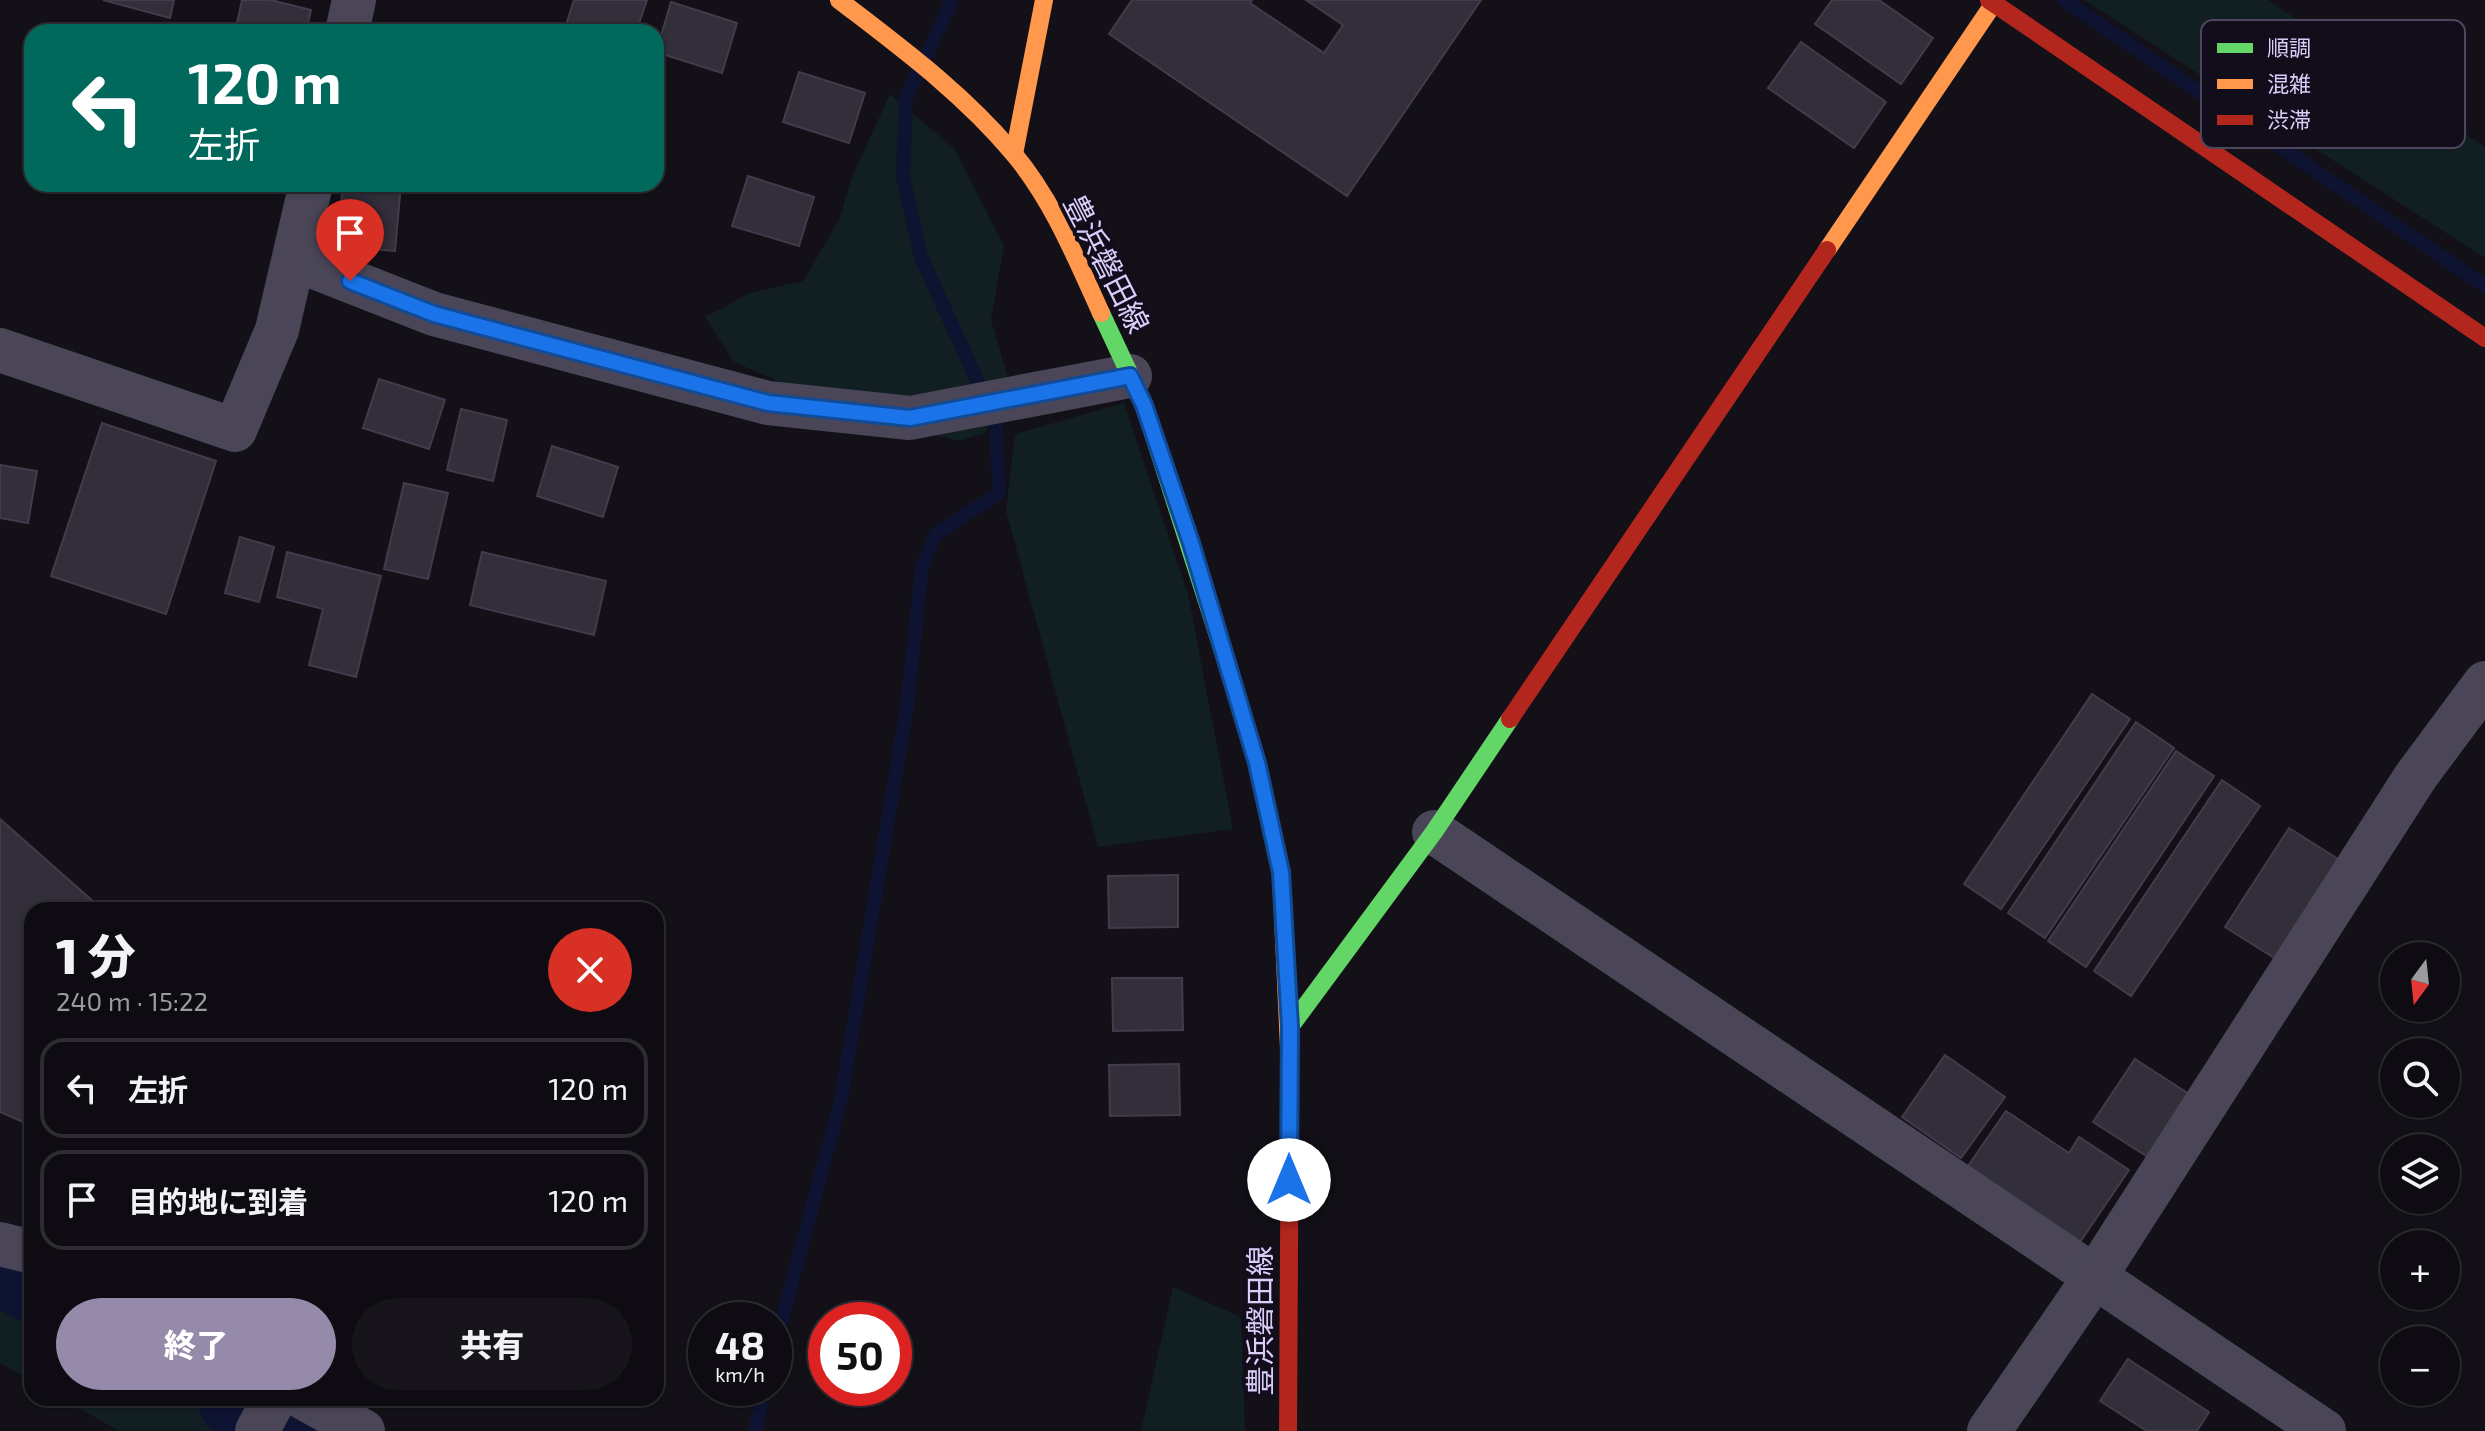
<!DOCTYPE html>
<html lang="ja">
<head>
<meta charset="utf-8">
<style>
	:root { --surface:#0e0c12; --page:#17151b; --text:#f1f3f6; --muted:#9b9b9f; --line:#2e2c32; --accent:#958aaa }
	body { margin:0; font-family:"Exo 2","Noto Sans JP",sans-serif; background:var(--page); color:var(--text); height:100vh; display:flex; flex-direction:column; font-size:30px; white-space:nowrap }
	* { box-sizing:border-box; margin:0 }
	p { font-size:26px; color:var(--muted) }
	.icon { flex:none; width:44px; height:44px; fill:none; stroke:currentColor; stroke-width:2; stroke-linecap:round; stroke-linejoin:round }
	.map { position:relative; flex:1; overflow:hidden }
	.panel { position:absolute; left:24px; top:902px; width:640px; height:504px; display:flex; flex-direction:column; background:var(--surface); border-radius:24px; box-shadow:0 2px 6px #0004,0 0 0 2px var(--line) }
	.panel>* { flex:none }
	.top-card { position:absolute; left:24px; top:24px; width:640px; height:168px; border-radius:24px; box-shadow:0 2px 6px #0004,0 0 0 2px var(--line); background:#00695c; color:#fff; overflow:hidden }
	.needle { width:52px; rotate:195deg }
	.controls { position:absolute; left:2380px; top:942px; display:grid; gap:16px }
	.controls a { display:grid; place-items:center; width:80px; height:80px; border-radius:50%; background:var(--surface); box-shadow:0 2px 6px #0004,0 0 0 2px var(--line); font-size:40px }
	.speed { position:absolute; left:688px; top:1302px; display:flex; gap:16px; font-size:40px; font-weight:700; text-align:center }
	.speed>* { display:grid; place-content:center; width:104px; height:104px; border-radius:50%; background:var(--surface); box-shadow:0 2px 6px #0004,0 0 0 2px var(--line); line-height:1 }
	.speed small { font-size:20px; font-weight:400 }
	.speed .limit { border:12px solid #d22; background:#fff; color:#111 }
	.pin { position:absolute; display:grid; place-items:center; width:68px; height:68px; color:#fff; margin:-82px -34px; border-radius:50% 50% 50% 0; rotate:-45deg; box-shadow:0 0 8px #0007 }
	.pin .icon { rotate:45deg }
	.me { position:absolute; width:88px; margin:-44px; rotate:0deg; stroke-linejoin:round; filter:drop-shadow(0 0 6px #0008) }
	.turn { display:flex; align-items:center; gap:28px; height:168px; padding:0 32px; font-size:36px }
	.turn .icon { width:104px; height:104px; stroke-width:2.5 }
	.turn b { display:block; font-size:56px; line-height:68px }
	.round { display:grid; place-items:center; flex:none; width:84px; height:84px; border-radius:42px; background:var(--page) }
	.summary { display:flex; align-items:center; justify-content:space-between; height:136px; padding:0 32px }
	h1 { font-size:48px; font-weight:800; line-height:60px }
	.primary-button { display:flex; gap:16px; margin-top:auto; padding:16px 32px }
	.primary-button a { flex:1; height:92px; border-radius:48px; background:var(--accent); color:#fff; font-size:32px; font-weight:800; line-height:92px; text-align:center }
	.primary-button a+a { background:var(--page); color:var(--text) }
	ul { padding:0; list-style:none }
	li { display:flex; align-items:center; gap:24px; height:100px; margin:0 16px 12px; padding:0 16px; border:4px solid var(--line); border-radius:24px }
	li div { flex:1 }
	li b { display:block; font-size:30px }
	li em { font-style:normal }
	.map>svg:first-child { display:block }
	.green { fill:#111e22 }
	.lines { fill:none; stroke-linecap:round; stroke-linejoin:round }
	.stream { stroke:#0e1331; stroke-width:14 }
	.river { stroke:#0e1331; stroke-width:82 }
	.building { fill:#322e3a; stroke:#413b4b; stroke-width:2 }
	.street { stroke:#4a4658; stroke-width:44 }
	.fast { stroke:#63d668; stroke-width:18 }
	.slow { stroke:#ff974d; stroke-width:18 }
	.jam { stroke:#b3261e; stroke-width:18 }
	.route-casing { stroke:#114b97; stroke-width:20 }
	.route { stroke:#1a73e8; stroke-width:14 }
	.labels { text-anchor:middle; stroke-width:8; stroke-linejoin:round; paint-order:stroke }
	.street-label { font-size:30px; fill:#dbccf9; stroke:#120d1b }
	.key { fill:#120d1b; stroke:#4e465e; stroke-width:2 }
	.key-label { font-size:22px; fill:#dbccf9 }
</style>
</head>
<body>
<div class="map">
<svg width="2485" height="1431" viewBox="0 0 2485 1431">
	<rect width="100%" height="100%" fill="#131018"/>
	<g class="green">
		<polygon points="2084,0 2268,0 2485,147 2485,258"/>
		<polygon points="890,94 955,149 1004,246 991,320 1010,385 985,433 959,441 848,412 734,362 705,317 750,293 803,281 839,220 852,177"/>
		<polygon points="1124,403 1188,594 1233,829 1098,847 1006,511 1015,434"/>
		<polygon points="0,1278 32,1285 32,1381 0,1363"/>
		<polygon points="1173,1287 1241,1317 1245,1431 1141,1431"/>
		<polygon points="61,1398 251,1398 313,1431 119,1431"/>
	</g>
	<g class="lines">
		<g class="stream">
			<polyline points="2064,0 2485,286"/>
			<polyline points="774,1349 841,1099 907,707 922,566 936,534 999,493 996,422 921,257 903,177 906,98 952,0"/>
			<polyline points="755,1431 765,1388"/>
		</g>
		<g class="river">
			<polyline points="0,1263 32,1281"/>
			<polyline points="238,1398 287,1431"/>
		</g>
	</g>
	<g class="building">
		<polygon points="103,0 174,0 170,18"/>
		<polygon points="242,0 271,0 311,10 306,32 235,32"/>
		<polygon points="574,0 647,0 636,32 590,32 566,25"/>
		<polygon points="1132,0 1252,0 1250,3 1324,53 1343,25 1306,0 1481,0 1347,196 1109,34"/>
		<polygon points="1832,0 1879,0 1933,38 1901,84 1815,24"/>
		<polygon points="671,2 737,23 722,73 656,52"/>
		<polygon points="1801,42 1886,102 1854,148 1768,88"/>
		<polygon points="799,72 865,93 849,143 783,122"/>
		<polygon points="748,176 814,197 799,246 732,226"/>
		<polygon points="343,184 401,184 395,251 337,246"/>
		<polygon points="379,379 445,400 429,449 363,428"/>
		<polygon points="461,409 507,420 493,481 447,470"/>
		<polygon points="102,423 216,461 166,614 51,576"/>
		<polygon points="552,446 618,467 603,517 537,496"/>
		<polygon points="0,465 37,471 28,523 0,518"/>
		<polygon points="404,483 448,493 428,579 384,569"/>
		<polygon points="240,537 274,547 259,602 225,593"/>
		<polygon points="287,552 381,576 356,677 309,665 323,609 277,597"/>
		<polygon points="482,552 606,581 594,635 470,605"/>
		<polygon points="2092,694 2130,719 2001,909 1964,884"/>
		<polygon points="2136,722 2174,748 2045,938 2008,913"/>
		<polygon points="2176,751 2214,776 2086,967 2048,941"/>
		<polygon points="2222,780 2260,806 2131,996 2094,971"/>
		<polygon points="0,819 103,910 32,910 32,1126 0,1112"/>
		<polygon points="2289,828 2346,864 2282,963 2225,927"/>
		<polygon points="1178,875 1178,927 1109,928 1108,876"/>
		<polygon points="1112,978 1182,978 1183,1030 1113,1031"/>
		<polygon points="1945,1055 2005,1097 1961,1158 1902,1117"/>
		<polygon points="2135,1059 2189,1094 2148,1157 2093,1122"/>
		<polygon points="1179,1064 1180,1115 1110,1116 1109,1065"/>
		<polygon points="2006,1111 2069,1153 2079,1137 2129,1170 2080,1242 1968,1166"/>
		<polygon points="2128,1359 2209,1412 2197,1431 2147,1431 2100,1401"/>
	</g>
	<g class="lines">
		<g class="street">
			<polyline points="347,32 354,0"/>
			<polyline points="294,259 434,314 768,403 910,418 1130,376"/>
			<polyline points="0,350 235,430 277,330 311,184"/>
			<polyline points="1434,832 2324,1431"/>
			<polyline points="0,1244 32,1252"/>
			<polyline points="304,1398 363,1431"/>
			<polyline points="257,1431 275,1398"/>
			<polyline points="1989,1431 2096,1275 2416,776 2485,683"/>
		</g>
		<g class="fast">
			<polyline points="1101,313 1144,405 1229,670"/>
			<polyline points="1290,1027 1434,832 1510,719"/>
		</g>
		<g class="slow">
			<path d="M 839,0 C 900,47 963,93 1013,153 C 1052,199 1076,258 1101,313"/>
			<polyline points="1014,154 1044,0"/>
			<polyline points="1827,250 1994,3"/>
			<polyline points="1229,670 1257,763 1281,872 1290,1070"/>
		</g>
		<g class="jam">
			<polyline points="1989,0 2485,338"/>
			<polyline points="1510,719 1827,250"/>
			<polyline points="1288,1431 1290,1070"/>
		</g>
	</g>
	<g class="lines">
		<g class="route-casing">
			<polyline id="route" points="350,281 434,314 768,403 910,418 1130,376 1144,405 1191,543 1257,763 1281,872 1290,1027 1289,1180"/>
		</g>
		<use href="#route" class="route"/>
	</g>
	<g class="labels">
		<g class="street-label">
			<text transform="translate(1106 264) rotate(63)" y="10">豊浜磐田線</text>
			<text transform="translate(1261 1321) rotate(-90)" y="10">豊浜磐田線</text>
		</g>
	</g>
	<rect x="2201" y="20" width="264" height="128" rx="12" class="key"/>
	<rect x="2217" y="43" width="36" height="10" fill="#63d668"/>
	<rect x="2217" y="79" width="36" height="10" fill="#ff974d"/>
	<rect x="2217" y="115" width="36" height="10" fill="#b3261e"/>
	<g class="key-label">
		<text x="2267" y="56">順調</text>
		<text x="2267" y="92">混雑</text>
		<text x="2267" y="128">渋滞</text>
	</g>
</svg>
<div class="controls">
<a><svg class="needle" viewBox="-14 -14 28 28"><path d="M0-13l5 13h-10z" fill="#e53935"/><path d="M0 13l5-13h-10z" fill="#9b9b9f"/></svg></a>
<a><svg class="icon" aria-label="search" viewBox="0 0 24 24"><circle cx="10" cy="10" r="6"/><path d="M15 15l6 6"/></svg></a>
<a><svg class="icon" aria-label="layers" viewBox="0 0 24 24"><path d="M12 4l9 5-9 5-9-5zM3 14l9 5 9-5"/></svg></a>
<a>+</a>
<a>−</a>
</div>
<div class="speed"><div>48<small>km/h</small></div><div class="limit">50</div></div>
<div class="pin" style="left:350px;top:281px;background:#d93025"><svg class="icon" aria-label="arrive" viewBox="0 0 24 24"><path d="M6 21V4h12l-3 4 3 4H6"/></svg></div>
<svg class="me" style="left:1289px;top:1180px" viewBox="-20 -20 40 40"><circle r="19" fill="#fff"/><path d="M0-13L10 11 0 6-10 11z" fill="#1a73e8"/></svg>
<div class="top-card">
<div class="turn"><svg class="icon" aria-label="left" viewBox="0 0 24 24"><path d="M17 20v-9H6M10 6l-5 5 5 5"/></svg><div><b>120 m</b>左折</div></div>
</div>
<section class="panel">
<div class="summary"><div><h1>1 分</h1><p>240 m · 15:22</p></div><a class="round" style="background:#d93025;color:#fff"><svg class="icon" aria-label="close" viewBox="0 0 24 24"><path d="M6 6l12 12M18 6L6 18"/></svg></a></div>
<ul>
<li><svg class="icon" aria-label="left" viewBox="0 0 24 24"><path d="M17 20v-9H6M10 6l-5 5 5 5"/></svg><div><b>左折</b></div><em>120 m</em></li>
<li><svg class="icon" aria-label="arrive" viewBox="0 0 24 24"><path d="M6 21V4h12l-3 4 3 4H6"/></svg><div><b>目的地に到着</b></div><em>120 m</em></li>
</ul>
<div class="primary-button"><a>終了</a><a>共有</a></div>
</section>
</div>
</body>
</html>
